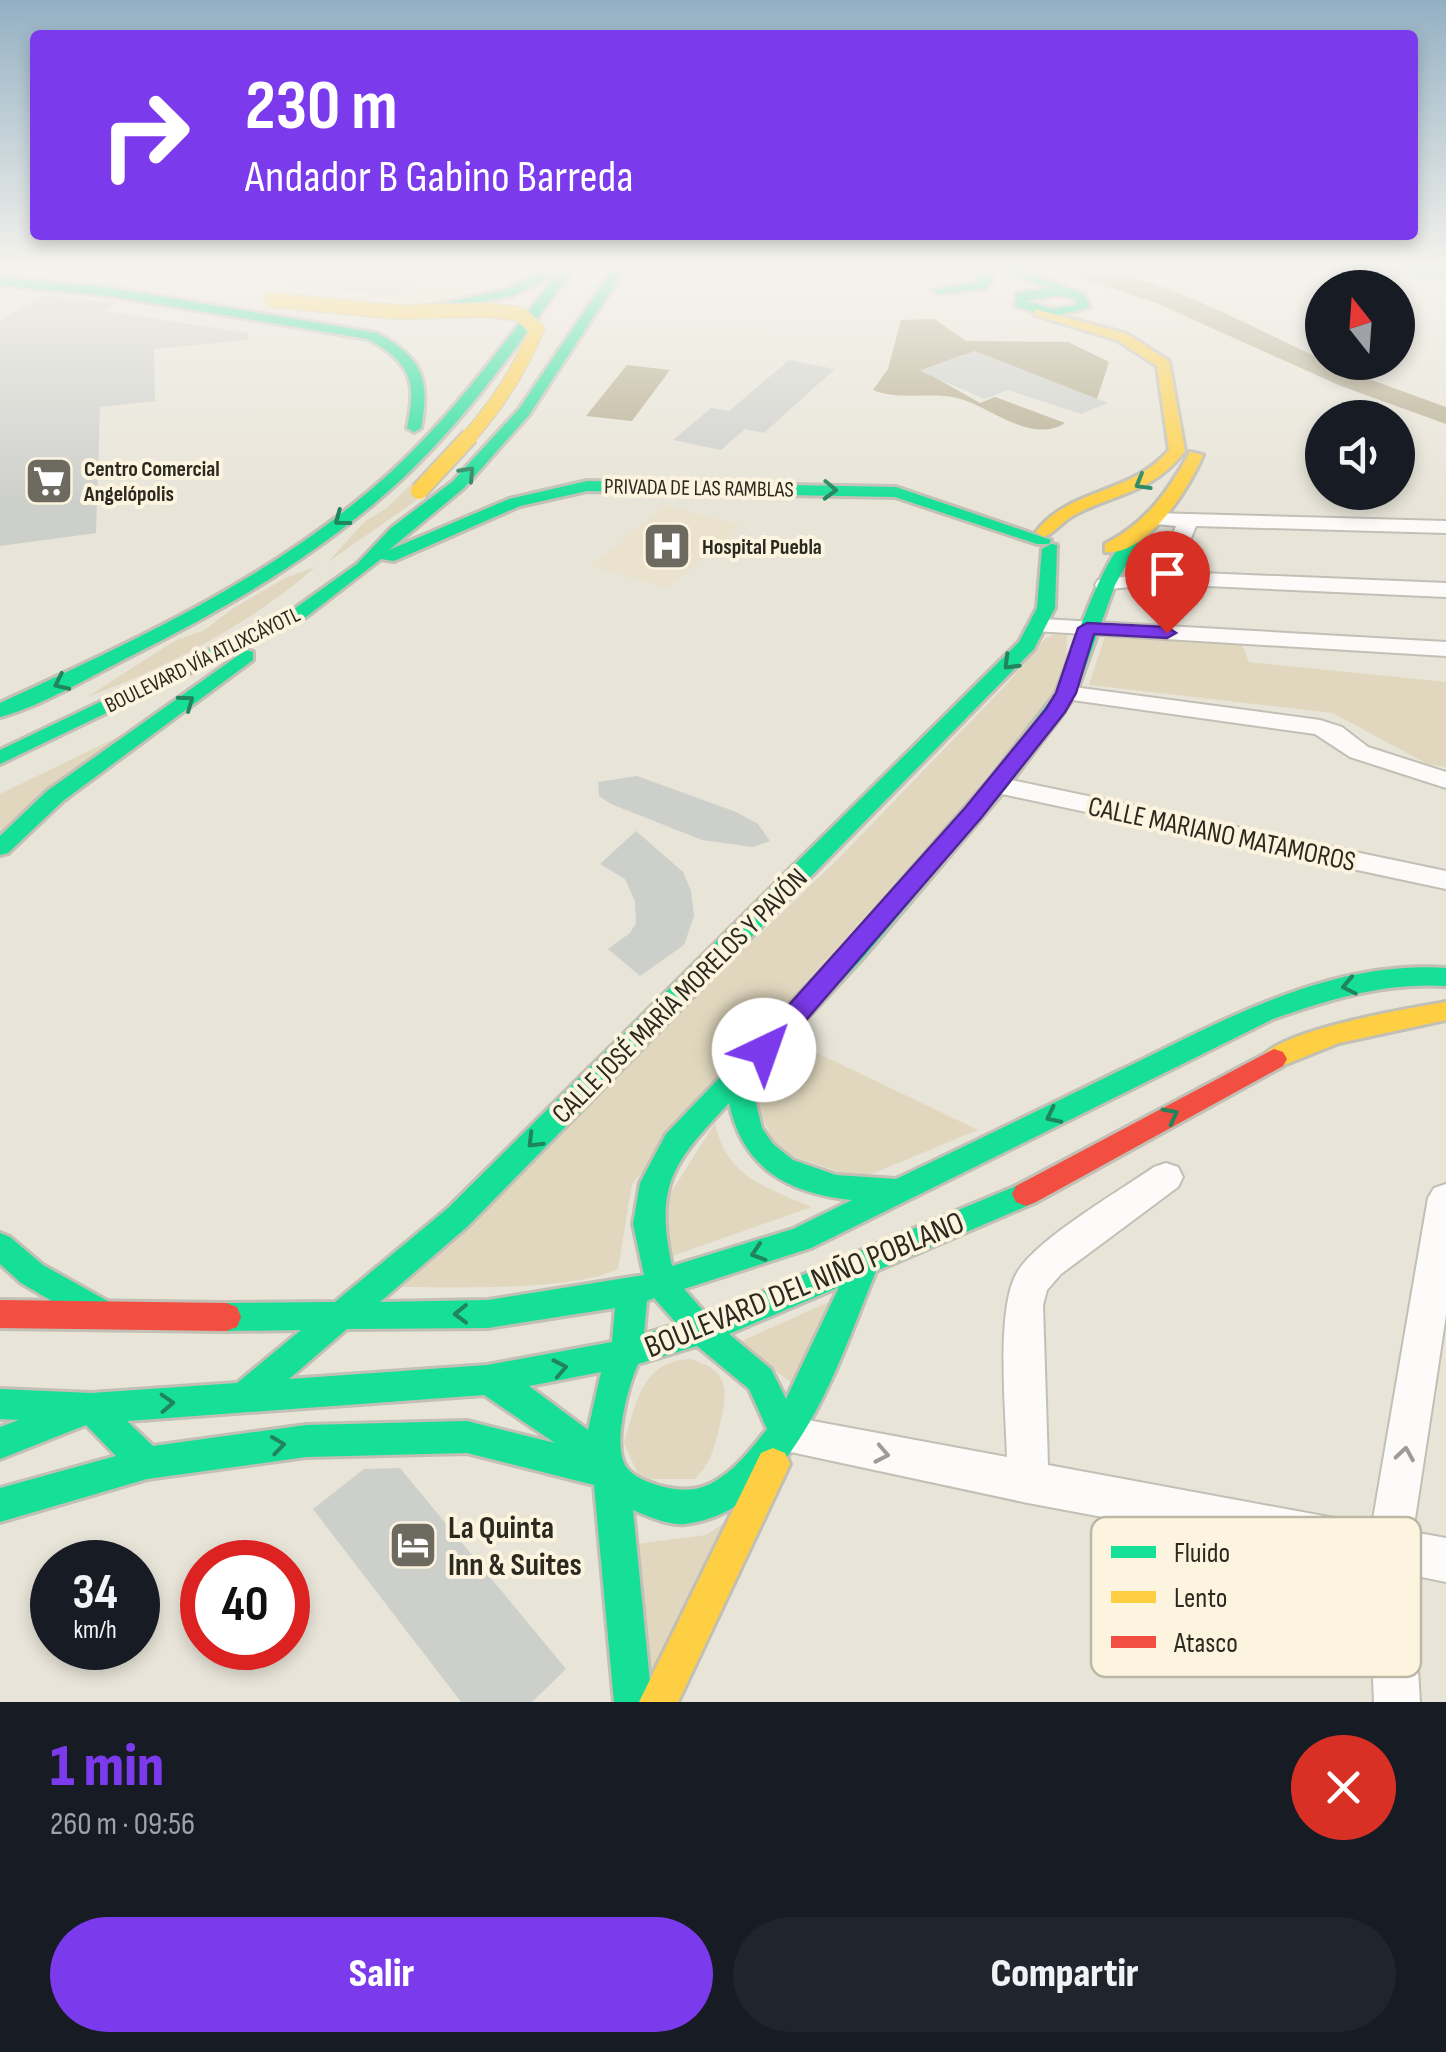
<!DOCTYPE html>
<html lang="es">
<head>
<meta charset="utf-8">
<style>
	:root { --surface:#171b24; --page:#20242c; --text:#f1f3f6; --muted:#9ea1a6; --accent:#7c3aed }
	body { margin:0; font-family:"Sofia Sans Condensed",sans-serif; background:var(--page); color:var(--text); height:100vh; display:flex; flex-direction:column; font-size:38px; white-space:nowrap }
	* { box-sizing:border-box; margin:0 }
	p { font-size:32px; color:var(--muted) }
	.icon { flex:none; width:55px; height:55px; fill:none; stroke:currentColor; stroke-width:2; stroke-linecap:round; stroke-linejoin:round }
	.map { position:relative; height:1702px; overflow:hidden }
	.side { display:flex; flex-direction:column; background:var(--surface); flex:1 }
	.side>* { flex:none }
	.top-card { position:absolute; left:30px; top:30px; width:1388px; height:210px; border-radius:10px; box-shadow:0 5px 15px #0003; background:#7c3aed; color:#fff; overflow:hidden }
	.needle { width:65px; rotate:343deg }
	.tools { position:absolute; left:1305px; top:270px; display:grid; gap:20px }
	.tools a { display:grid; place-items:center; width:110px; height:110px; border-radius:50%; background:var(--surface); box-shadow:0 5px 15px #0003; font-size:50px }
	.speed { position:absolute; left:30px; top:1540px; display:flex; gap:20px; font-size:50px; font-weight:700; text-align:center }
	.speed>* { display:grid; place-content:center; width:130px; height:130px; border-radius:50%; background:var(--surface); box-shadow:0 5px 15px #0003; line-height:1 }
	.speed small { font-size:25px; font-weight:400 }
	.speed .limit { border:15px solid #d22; background:#fff; color:#111 }
	.pin { position:absolute; display:grid; place-items:center; width:85px; height:85px; color:#fff; margin:-102px -42px; border-radius:50% 50% 50% 0; rotate:-45deg; box-shadow:0 0 10px #0007 }
	.pin .icon { rotate:45deg }
	.me { position:absolute; width:110px; margin:-55px; rotate:42deg; stroke-linejoin:round; filter:drop-shadow(0 0 8px #0008) }
	.turn { display:flex; align-items:center; gap:35px; height:210px; padding:0 50px; font-size:45px }
	.turn .icon { width:130px; height:130px; stroke-width:2.5 }
	.turn b { display:block; font-size:70px; line-height:85px }
	.round { display:grid; place-items:center; flex:none; width:105px; height:105px; border-radius:52px; background:var(--page) }
	.summary { display:flex; align-items:center; justify-content:space-between; height:170px; padding:0 50px }
	h1 { font-size:60px; font-weight:800; line-height:75px; color:var(--accent) }
	.action { display:flex; gap:20px; margin-top:auto; padding:20px 50px }
	.action a { flex:1; height:115px; border-radius:60px; background:var(--accent); color:#fff; font-size:40px; font-weight:800; line-height:115px; text-align:center }
	.action a+a { background:var(--page); color:var(--text) }
	.map>svg:first-child { display:block }
	.built { fill:#eae2cc }
	.green { fill:#e0d7be }
	.water { fill:#b4aa8c }
	.lines { fill:none; stroke-linecap:round; stroke-linejoin:round }
	.river { fill:#b4aa8c; fill-rule:evenodd }
	.building { fill:#cdcfcb }
	.street-casing { stroke:#c2bfb5; stroke-width:4 }
	.fast-casing { stroke:#c2bfb5; stroke-width:6 }
	.slow-casing { stroke:#c2bfb5; stroke-width:6 }
	.jam-casing { stroke:#c2bfb5; stroke-width:6 }
	.street { fill:#fcfbf9; fill-rule:evenodd }
	.fast { fill:#16e098; fill-rule:evenodd }
	.slow { fill:#ffcf43; fill-rule:evenodd }
	.jam { fill:#f24e42; fill-rule:evenodd }
	.slow-bridge-far1-casing { stroke:#c2bfb5; stroke-width:16; stroke-linecap:butt }
	.slow-bridge-casing { stroke:#c2bfb5; stroke-width:20; stroke-linecap:butt }
	.slow-bridge-far1 { stroke:#ffcf43; stroke-width:14 }
	.slow-bridge { stroke:#ffcf43; stroke-width:16 }
	.oneway { stroke:#20845c }
	.oneway2 { stroke:#9e9c97 }
	.route { fill:#7c3aed; stroke:#51269a; stroke-width:2.5 }
	.labels { text-anchor:middle; stroke-width:8; stroke-linejoin:round; paint-order:stroke }
	.far-poi-label { font-size:22px; font-weight:bold; fill:#2b2920; stroke:#fcf4de; text-anchor:start }
	.far-street-label { font-size:22px; fill:#2b2920; stroke:#fcf4de }
	.street-label { font-size:28px; fill:#2b2920; stroke:#fcf4de }
	.near-street-label { font-size:32px; fill:#2b2920; stroke:#fcf4de }
	.near-poi-label { font-size:32px; font-weight:bold; fill:#2b2920; stroke:#fcf4de; text-anchor:start }
	.key { fill:#fcf4de; stroke:#bdb7a5; stroke-width:2.5 }
	.key-label { font-size:28px; fill:#2b2920 }
</style>
</head>
<body>
<div class="map">
<svg width="1446" height="1702" viewBox="0 0 1446 1702">
	<rect width="100%" height="100%" fill="#e8e4d8"/>
	<g class="built">
		<polygon points="139,266 511,266 488,283 463,294 408,303"/>
		<polygon points="1177,266 1285,266 1260,289"/>
		<polygon points="667,506 742,525 668,588 590,566"/>
	</g>
	<g class="green">
		<polygon points="479,418 414,502 328,562 364,522 387,508"/>
		<path d="M 315,567 C 255,621 163,670 87,697 L 176,640 L 203,631 L 235,607 L 285,578 Z"/>
		<path d="M 1056,633 L 1067,634 L 1066,666 L 1057,688 L 985,783 L 632,1184 L 618,1269 C 571,1292 449,1287 393,1287 L 843,854 L 1005,686 L 1045,639 Z"/>
		<polygon points="1106,633 1240,639 1249,662 1446,682 1446,767 1427,764 1333,713 1089,685"/>
		<polygon points="153,720 0,837 0,794"/>
		<polygon points="792,1041 978,1130 859,1179 778,1151 755,1101 767,1072"/>
		<path d="M 715,1123 C 726,1177 767,1188 812,1207 L 664,1259 L 660,1210 Z"/>
		<polygon points="840,1297 792,1383 737,1343"/>
		<path d="M 690,1359 C 732,1371 728,1393 719,1429 C 714,1449 710,1464 695,1479 L 640,1479 L 624,1443 C 636,1405 641,1361 690,1359 Z"/>
		<polygon points="735,1516 644,1702 629,1545 706,1535"/>
	</g>
	<g class="water">
		<path d="M 934,319 L 966,341 L 1068,342 L 1109,362 L 1094,408 L 963,355 L 922,370 L 980,403 L 995,397 L 1065,423 C 1029,446 986,402 952,397 C 927,393 897,400 873,390 L 888,369 L 901,320 Z"/>
		<polygon points="627,365 670,370 632,421 586,416"/>
	</g>
	<g class="lines">
		<path class="river" d="M 1057,266 C 1136,261 1249,327 1322,359 L 1322,362 L 1446,407 L 1446,424 L 1341,386 L 1156,303 L 1060,271 Z"/>
	</g>
	<g class="building">
		<polygon points="234,266 365,266 432,275 398,297 233,277"/>
		<polygon points="45,295 118,303 104,311 248,333 248,340 154,349 155,401 100,407 96,533 0,546 0,321"/>
		<polygon points="975,351 1108,403 1081,414 1008,390 985,399 920,371"/>
		<polygon points="789,360 835,369 764,433 745,429 721,450 673,440 711,408 729,411"/>
		<polygon points="637,776 736,812 758,824 770,841 753,847 702,840 611,804 599,796 598,782"/>
		<polygon points="636,831 683,872 691,891 694,916 684,945 640,976 608,949 630,933 636,923 635,901 625,879 600,864"/>
		<polygon points="400,1468 566,1669 532,1702 461,1702 313,1509 364,1469"/>
	</g>
	<g class="lines">
		<g class="street-casing">
			<g id="street">
				<polygon points="1153,513 1446,521 1446,533 1196,526 1177,572 1446,583 1446,597 1164,584 1098,590 1095,585 1098,580 1156,573 1176,526 1146,523 1143,519"/>
				<polygon points="1043,619 1446,642 1446,656 1035,631 1032,626"/>
				<polygon points="1066,686 1320,720 1342,727 1368,747 1446,772 1446,788 1350,757 1315,734 1058,698 1054,693 1058,688"/>
				<polygon points="997,777 1446,871 1446,889 988,791 984,785"/>
				<path d="M 1166,1163 L 1178,1167 L 1183,1177 L 1178,1187 L 1061,1274 L 1047,1290 L 1043,1305 L 1048,1465 L 1372,1525 L 1428,1198 L 1434,1188 L 1446,1184 L 1446,1315 L 1413,1532 L 1446,1538 L 1446,1582 L 1412,1575 L 1420,1702 L 1374,1702 L 1368,1567 L 1028,1503 L 772,1448 L 766,1435 L 772,1422 L 786,1416 L 1007,1457 C 1006,1413 995,1306 1018,1271 C 1040,1237 1118,1192 1154,1167 Z"/>
			</g>
		</g>
		<g class="fast-casing">
			<g id="fast">
				<path d="M 563,266 L 575,266 C 522,339 469,416 403,478 C 322,553 229,607 131,656 C 91,676 42,706 0,717 L 0,703 C 138,639 279,575 392,471 C 458,410 509,336 563,266 Z"/>
				<polygon points="615,266 627,266 529,415 464,488 389,550 509,499 587,481 896,487 1051,540 1049,544 1037,544 895,497 587,491 520,506 394,561 381,559 306,617 0,764 0,750 294,609 357,564 391,528 452,482 519,409"/>
				<polygon points="975,266 983,266 993,279 987,288 940,294 934,290 979,282"/>
				<path d="M 995,266 L 1011,266 L 1084,294 L 1090,307 L 1051,317 L 1015,306 L 1017,293 L 1049,288 ZM 1058,295 L 1075,299 L 1077,305 L 1052,309 L 1026,301 Z"/>
				<polygon points="1384,266 1446,271 1446,279 1390,270"/>
				<polygon points="545,271 551,275 549,278 511,296 433,311 427,307 504,290"/>
				<path d="M 0,277 L 110,288 L 377,333 C 421,357 431,378 421,428 L 414,432 L 407,428 C 417,381 411,363 368,339 L 110,296 L 0,285 Z"/>
				<path d="M 1131,536 L 1139,541 L 1115,585 L 1076,693 L 1061,716 L 1005,790 L 861,960 L 758,1071 L 756,1104 L 762,1128 L 773,1144 L 793,1160 L 836,1175 L 896,1179 C 972,1143 1047,1106 1123,1069 C 1224,1020 1330,960 1446,968 L 1446,986 C 1385,982 1330,999 1273,1019 L 811,1248 L 684,1289 L 707,1315 L 1016,1186 L 1026,1182 L 1036,1186 L 1040,1194 L 1036,1202 L 876,1271 C 840,1358 794,1511 685,1524 C 670,1526 647,1516 633,1510 L 652,1702 L 614,1702 L 594,1485 L 467,1453 L 306,1457 L 147,1479 L 0,1522 L 0,1488 L 116,1456 L 86,1425 L 0,1459 L 0,1427 L 19,1420 L 0,1419 L 0,1389 L 91,1393 L 237,1383 L 301,1330 L 226,1331 L 215,1327 L 211,1317 L 215,1307 L 226,1303 L 335,1302 L 448,1208 L 1019,642 L 1037,608 L 1042,549 L 1051,544 L 1057,545 L 1055,608 L 1034,649 L 468,1226 L 380,1302 L 488,1300 L 644,1275 L 633,1224 L 640,1183 L 666,1134 L 843,948 L 989,780 L 1056,693 C 1068,662 1105,547 1131,536 ZM 729,1103 C 743,1169 788,1193 852,1200 L 793,1229 L 672,1266 C 654,1183 674,1162 729,1103 ZM 839,1287 L 786,1399 L 771,1369 L 729,1334 ZM 654,1298 L 677,1324 L 644,1334 L 647,1301 ZM 615,1308 L 612,1342 L 487,1365 L 289,1379 L 347,1329 L 488,1328 ZM 697,1346 L 749,1389 L 767,1429 C 751,1449 735,1471 712,1483 C 695,1492 678,1491 660,1486 C 648,1482 635,1478 627,1468 C 611,1448 628,1386 638,1364 ZM 601,1372 L 588,1430 L 529,1386 ZM 484,1395 L 555,1443 L 467,1421 L 306,1425 L 153,1446 L 127,1421 Z"/>
				<polygon points="246,650 253,652 253,660 63,801 8,853 0,855 0,836 47,791"/>
				<polygon points="0,1233 10,1237 43,1265 113,1304 117,1314 113,1324 102,1328 91,1324 21,1283 0,1264"/>
			</g>
		</g>
		<g class="slow-casing">
			<g id="slow">
				<path d="M 1035,309 L 1127,334 L 1169,361 L 1185,451 C 1152,493 1119,492 1076,514 C 1063,520 1056,532 1044,537 L 1036,532 C 1069,488 1131,495 1169,450 L 1157,366 L 1117,340 L 1035,315 Z"/>
				<path d="M 1190,452 L 1203,455 C 1190,487 1146,557 1105,552 L 1105,544 C 1147,522 1167,493 1190,452 Z"/>
				<path d="M 1446,1002 L 1446,1020 L 1339,1043 L 1274,1069 L 1265,1066 L 1261,1059 C 1277,1030 1411,1008 1446,1002 Z"/>
				<polygon points="773,1448 785,1453 790,1464 678,1702 639,1702 761,1453"/>
			</g>
		</g>
		<g class="jam-casing">
			<g id="jam">
				<polygon points="1274,1049 1283,1052 1287,1059 1283,1066 1036,1202 1026,1206 1016,1202 1012,1194 1016,1186"/>
				<polygon points="0,1300 226,1303 237,1307 241,1317 237,1327 226,1331 0,1328"/>
			</g>
		</g>
		<use href="#street" class="street"/>
		<use href="#fast" class="fast"/>
		<use href="#slow" class="slow"/>
		<use href="#jam" class="jam"/>
		<g class="slow-bridge-far1-casing">
			<path id="slow-bridge-far1" d="M 271,300 L 397,312 L 487,310 L 520,314 L 537,329 C 520,370 497,405 468,438"/>
		</g>
		<g class="slow-bridge-casing">
			<polyline id="slow-bridge" points="419,491 470,436"/>
		</g>
		<use href="#slow-bridge-far1" class="slow-bridge-far1"/>
		<use href="#slow-bridge" class="slow-bridge"/>
	</g>
	<defs><path id="oneway-chevron" d="M-2-3.5L2.5 0L-2 3.5" fill="none" stroke-width="1.6" stroke-linecap="round" stroke-linejoin="round" transform="scale(2.5)"/></defs>
	<g class="oneway">
		<use href="#oneway-chevron" transform="translate(468 473) rotate(-47)"/>
		<use href="#oneway-chevron" transform="translate(1142 483) rotate(150)"/>
		<use href="#oneway-chevron" transform="translate(830 490) rotate(2)"/>
		<use href="#oneway-chevron" transform="translate(341 519) rotate(143)"/>
		<use href="#oneway-chevron" transform="translate(1010 663) rotate(135)"/>
		<use href="#oneway-chevron" transform="translate(61 683) rotate(155)"/>
		<use href="#oneway-chevron" transform="translate(187 702) rotate(-36)"/>
		<use href="#oneway-chevron" transform="translate(1349 986) rotate(168)"/>
		<use href="#oneway-chevron" transform="translate(1171 1115) rotate(-28)"/>
		<use href="#oneway-chevron" transform="translate(1053 1116) rotate(154)"/>
		<use href="#oneway-chevron" transform="translate(534 1141) rotate(135)"/>
		<use href="#oneway-chevron" transform="translate(758 1253) rotate(162)"/>
		<use href="#oneway-chevron" transform="translate(461 1314) rotate(179)"/>
		<use href="#oneway-chevron" transform="translate(560 1368) rotate(-11)"/>
		<use href="#oneway-chevron" transform="translate(167 1403) rotate(-3)"/>
		<use href="#oneway-chevron" transform="translate(278 1445) rotate(-8)"/>
	</g>
	<g class="oneway2">
		<use href="#oneway-chevron" transform="translate(882 1454) rotate(11)"/>
		<use href="#oneway-chevron" transform="translate(1405 1454) rotate(-81)"/>
	</g>
	<linearGradient id="sky" x2="0" y2="1"><stop stop-color="#93b0c3"/><stop offset="0.53" stop-color="#f5f3ed"/><stop offset="1" stop-color="#f5f3ed" stop-opacity="0"/></linearGradient>
	<rect width="1446" height="504" fill="url(#sky)"/>
	<polygon class="route" points="1087,623 1167,627 1176,633 1167,638 1094,634 1076,693 1065,712 981,818 774,1057 755,1057 751,1050 755,1043 965,808 1046,709 1056,693 1078,628"/>
	<defs>
		<g id="supermarket-square" transform="scale(2.5)"><rect x="-9" y="-9" width="18" height="18" rx="4" fill="#6d6a60" stroke="#fcf4de"/><path d="M-6-5.5h2.5l.6 2H6L4.5 2H-2.5L-4.4-4H-6ZM-1.5 3.2a1.3 1.3 0 1 0 .1 0ZM3 3.2a1.3 1.3 0 1 0 .1 0Z" fill="#fff"/></g>
		<g id="hospital-square" transform="scale(2.5)"><rect x="-9" y="-9" width="18" height="18" rx="4" fill="#6d6a60" stroke="#fcf4de"/><path d="M-5-5h3v3.5h4V-5h3V5h-3V1.5h-4V5h-3Z" fill="#fff"/></g>
		<g id="hotel-square" transform="scale(2.5)"><rect x="-9" y="-9" width="18" height="18" rx="4" fill="#6d6a60" stroke="#fcf4de"/><path d="M-6-4.5h1.5V1H6V5H4.5V3h-9V5H-6ZM-4 0a1.8 1.8 0 1 1 3.6 0ZM.5 0V-2.5h3Q6-2.5 6 0Z" fill="#fff"/></g>
	</defs>
	<g fill-rule="evenodd">
		<use href="#supermarket-square" x="49" y="481"/>
		<use href="#hospital-square" x="667" y="546"/>
		<use href="#hotel-square" x="413" y="1545"/>
	</g>
	<g class="labels">
		<g class="far-poi-label">
			<text x="84" y="476">Centro Comercial<tspan x="84" dy="25">Angelópolis</tspan></text>
			<text x="702" y="554">Hospital Puebla</text>
		</g>
		<g class="far-street-label">
			<text transform="translate(699 487) rotate(1)" y="8">PRIVADA DE LAS RAMBLAS</text>
			<text transform="translate(202 659) rotate(-26)" y="8">BOULEVARD VÍA ATLIXCÁYOTL</text>
		</g>
		<g class="street-label">
			<text transform="translate(1222 833) rotate(12)" y="10">CALLE MARIANO MATAMOROS</text>
			<text transform="translate(679 995) rotate(-45)" y="10">CALLE JOSÉ MARÍA MORELOS Y PAVÓN</text>
		</g>
		<g class="near-street-label">
			<text transform="translate(804 1284) rotate(-22)" y="11">BOULEVARD DEL NIÑO POBLANO</text>
		</g>
		<g class="near-poi-label">
			<text x="448" y="1538">La Quinta<tspan x="448" dy="37">Inn &amp; Suites</tspan></text>
		</g>
	</g>
	<rect x="1091" y="1517" width="330" height="160" rx="15" class="key"/>
	<rect x="1111" y="1546" width="45" height="12" fill="#16e098"/>
	<rect x="1111" y="1591" width="45" height="12" fill="#ffcf43"/>
	<rect x="1111" y="1636" width="45" height="12" fill="#f24e42"/>
	<g class="key-label">
		<text x="1174" y="1562">Fluido</text>
		<text x="1174" y="1607">Lento</text>
		<text x="1174" y="1652">Atasco</text>
	</g>
</svg>
<div class="tools">
<a><svg class="needle" viewBox="-14 -14 28 28"><path d="M0-13l5 13h-10z" fill="#e53935"/><path d="M0 13l5-13h-10z" fill="#9ea1a6"/></svg></a>
<a><svg class="icon" aria-label="sound" viewBox="0 0 24 24"><path d="M4 9h4l5-4v14l-5-4H4zM17 9q2 3 0 6"/></svg></a>
</div>
<div class="speed"><div>34<small>km/h</small></div><div class="limit">40</div></div>
<div class="pin" style="left:1167px;top:633px;background:#d93025"><svg class="icon" aria-label="arrive" viewBox="0 0 24 24"><path d="M6 21V4h12l-3 4 3 4H6"/></svg></div>
<svg class="me" style="left:764px;top:1050px" viewBox="-20 -20 40 40"><circle r="19" fill="#fff"/><path d="M0-13L10 11 0 6-10 11z" fill="#7c3aed"/></svg>
<div class="top-card">
<div class="turn"><svg class="icon" aria-label="right" viewBox="0 0 24 24"><path d="M7 20v-9h11M14 6l5 5-5 5"/></svg><div><b>230 m</b>Andador B Gabino Barreda</div></div>
</div>
</div>
<section class="side">
<div class="summary"><div><h1>1 min</h1><p>260 m · 09:56</p></div><a class="round" style="background:#d93025;color:#fff"><svg class="icon" aria-label="close" viewBox="0 0 24 24"><path d="M6 6l12 12M18 6L6 18"/></svg></a></div>
<div class="action"><a>Salir</a><a>Compartir</a></div>
</section>
</body>
</html>
